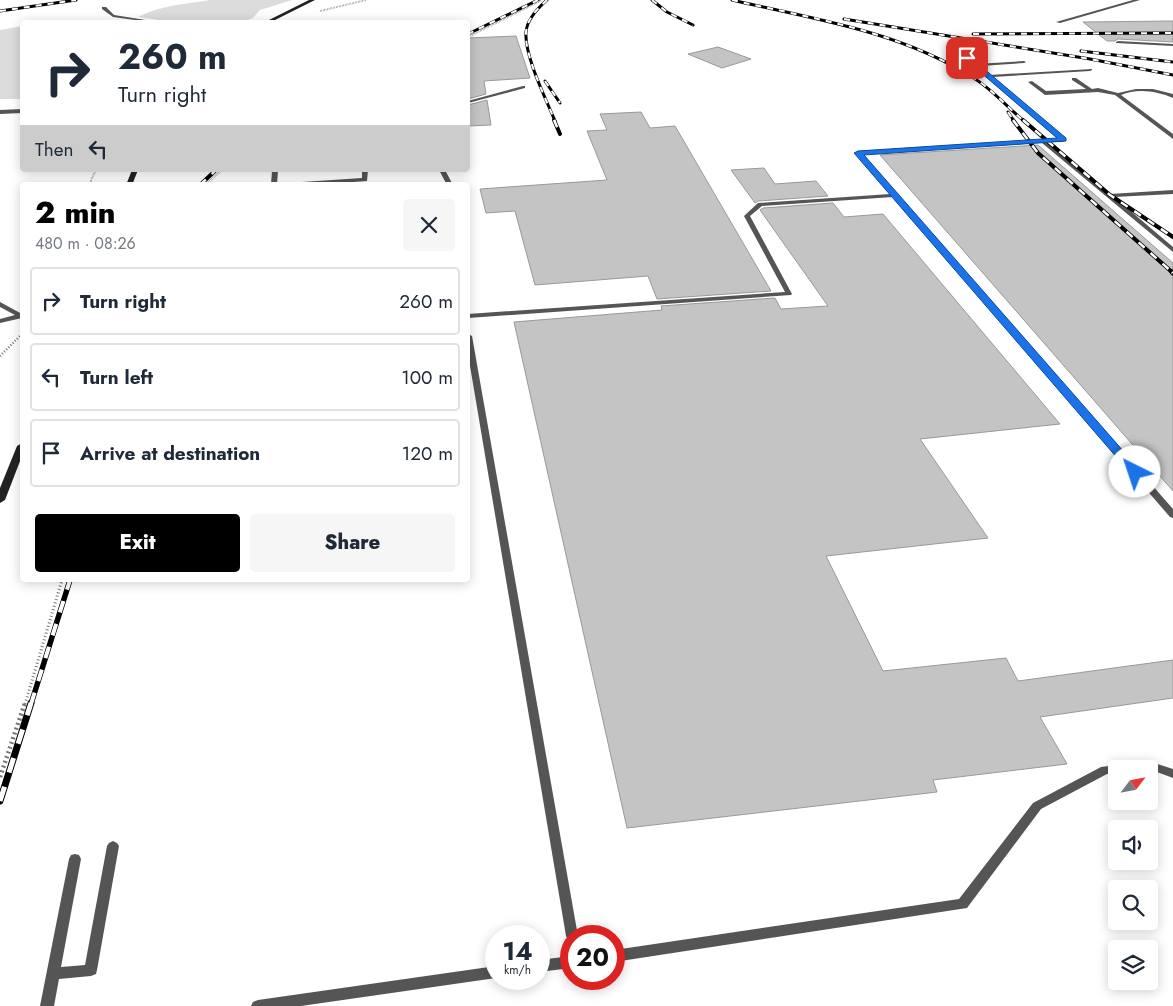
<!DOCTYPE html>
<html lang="en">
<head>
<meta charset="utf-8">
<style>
	:root { --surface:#fff; --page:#f6f6f7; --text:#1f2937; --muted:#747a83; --line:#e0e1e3; --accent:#000 }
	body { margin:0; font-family:Jost,sans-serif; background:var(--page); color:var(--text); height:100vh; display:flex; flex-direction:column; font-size:19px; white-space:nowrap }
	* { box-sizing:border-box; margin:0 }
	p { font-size:16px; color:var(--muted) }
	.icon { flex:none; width:28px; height:28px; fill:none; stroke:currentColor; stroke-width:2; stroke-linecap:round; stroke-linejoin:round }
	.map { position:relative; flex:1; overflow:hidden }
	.panel { position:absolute; left:20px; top:182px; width:450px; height:400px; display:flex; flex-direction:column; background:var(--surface); border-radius:5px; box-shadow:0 2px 12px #0003 }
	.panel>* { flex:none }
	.hud { position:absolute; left:20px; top:20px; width:450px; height:152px; border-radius:5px; box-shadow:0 2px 12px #0003; background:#fff; color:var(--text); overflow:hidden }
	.needle { width:32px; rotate:58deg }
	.buttons { position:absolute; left:1108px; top:760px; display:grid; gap:10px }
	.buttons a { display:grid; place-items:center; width:50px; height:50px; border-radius:5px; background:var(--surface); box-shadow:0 2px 12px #0003; font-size:25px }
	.speed { position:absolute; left:485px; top:925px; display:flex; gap:10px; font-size:25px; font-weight:700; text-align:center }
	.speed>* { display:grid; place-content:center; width:65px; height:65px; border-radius:50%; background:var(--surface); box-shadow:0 2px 12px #0003; line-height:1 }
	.speed small { font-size:12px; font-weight:400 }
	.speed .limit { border:8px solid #d22; background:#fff; color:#111 }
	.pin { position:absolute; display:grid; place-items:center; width:42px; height:42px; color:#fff; margin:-21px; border-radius:10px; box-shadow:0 2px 8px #0006 }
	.me { position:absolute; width:55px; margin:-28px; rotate:319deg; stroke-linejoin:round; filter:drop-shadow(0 0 4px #0008) }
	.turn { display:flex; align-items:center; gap:18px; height:105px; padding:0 15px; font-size:22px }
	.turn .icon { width:65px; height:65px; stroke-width:2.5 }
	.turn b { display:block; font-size:35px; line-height:42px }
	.then { display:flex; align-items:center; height:48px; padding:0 15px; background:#0003; gap:10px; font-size:19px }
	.round { display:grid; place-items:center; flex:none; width:52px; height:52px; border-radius:5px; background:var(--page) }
	.summary { display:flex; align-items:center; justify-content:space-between; height:85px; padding:0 15px }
	h1 { font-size:30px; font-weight:800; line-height:38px; color:var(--accent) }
	.button { display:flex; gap:10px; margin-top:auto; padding:10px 15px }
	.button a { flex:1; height:58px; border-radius:5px; background:var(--accent); color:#fff; font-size:20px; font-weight:800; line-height:58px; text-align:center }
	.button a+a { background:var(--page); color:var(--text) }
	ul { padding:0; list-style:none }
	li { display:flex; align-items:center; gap:15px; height:68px; margin:0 10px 8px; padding:0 5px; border:2px solid var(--line); border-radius:5px }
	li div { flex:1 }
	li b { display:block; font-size:19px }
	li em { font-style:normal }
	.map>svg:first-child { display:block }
	.green { fill:#dcdcdc }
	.building { fill:#c4c4c4; stroke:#999 }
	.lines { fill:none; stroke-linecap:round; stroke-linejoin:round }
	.path-far3 { stroke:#777; stroke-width:2; stroke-dasharray:0.5 1; stroke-linecap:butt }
	.path-far2 { stroke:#777; stroke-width:2.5; stroke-dasharray:1 2; stroke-linecap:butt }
	.path-far1 { stroke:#777; stroke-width:3; stroke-dasharray:1 2.5; stroke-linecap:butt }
	.path { stroke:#777; stroke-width:4.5; stroke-dasharray:2 3; stroke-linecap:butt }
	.service { fill:#555; fill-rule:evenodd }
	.minor { fill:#555; fill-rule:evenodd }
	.secondary { fill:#222; fill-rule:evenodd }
	.rail-far4-casing { stroke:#000; stroke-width:3 }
	.rail-far3-casing { stroke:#000; stroke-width:4 }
	.rail-far2-casing { stroke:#000; stroke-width:5 }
	.rail-far1-casing { stroke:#000; stroke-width:5.5 }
	.rail-casing { stroke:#000; stroke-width:7 }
	.rail-far4 { stroke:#fff; stroke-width:2; stroke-dasharray:6; stroke-linecap:butt }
	.rail-far3 { stroke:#fff; stroke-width:2.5; stroke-dasharray:8; stroke-linecap:butt }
	.rail-far2 { stroke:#fff; stroke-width:3; stroke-dasharray:9; stroke-linecap:butt }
	.rail-far1 { stroke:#fff; stroke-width:4; stroke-dasharray:12; stroke-linecap:butt }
	.rail { stroke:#fff; stroke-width:5; stroke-dasharray:15; stroke-linecap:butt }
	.route { fill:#1a73e8; stroke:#114b97 }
</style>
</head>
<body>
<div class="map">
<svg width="1173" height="1006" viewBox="0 0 1173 1006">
	<rect width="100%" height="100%" fill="#fff"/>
	<g class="green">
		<path d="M 210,0 L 292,0 L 260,10 L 253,18 L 242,22 L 174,22 L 138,17 C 161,5 186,4 210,0 Z"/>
		<polygon points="22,26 22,99 0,99 0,30"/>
	</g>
	<g class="building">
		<polygon points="1173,21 1173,42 1118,39 1115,41 1107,41 1083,22"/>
		<polygon points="516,36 530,78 484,81 486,94 468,99 468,38"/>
		<polygon points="718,47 751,59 722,68 688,54"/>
		<polygon points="487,100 491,125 468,126 468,105"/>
		<polygon points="641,112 650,128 675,126 771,291 657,299 648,276 535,285 515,211 486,213 480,189 607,180 587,131 607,130 600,114"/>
		<polygon points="1038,145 1173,263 1173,491 880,155"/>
		<polygon points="764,168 775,184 816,181 828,196 758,201 755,203 731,170"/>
		<polygon points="833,203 844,217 883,214 1060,424 920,439 988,538 826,556 883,671 1006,658 1018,681 1173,660 1173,698 1040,717 1067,764 933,780 937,792 627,828 514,322 662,310 661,306 775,298 781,309 828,306 760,210 763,208"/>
	</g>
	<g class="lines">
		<g class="path-far3">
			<polyline points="320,11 366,0"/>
			<polyline points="468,37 542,0"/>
			<polyline points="91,185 91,180 96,170"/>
			<polyline points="205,185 222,170"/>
		</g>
		<polyline class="path-far2" points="0,356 22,334"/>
		<polyline class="path-far1" points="25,704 62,580"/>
		<polyline class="path" points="0,777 25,703"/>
		<g class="service">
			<polygon points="1133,0 1140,0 1060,23 1056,22"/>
			<polygon points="102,7 106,7 114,15 158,22 150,22 113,17 102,9"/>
			<polygon points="1118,41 1173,44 1173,46 1116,43 1116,42"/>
			<polygon points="967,57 976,64 1024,61 1026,62 1024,63 980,66 989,75 1092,69 1092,70 1090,71 993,77 1065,139 1066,140 1063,142 1048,142 1110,194 1173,190 1173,194 1114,197 1173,247 1173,252 1042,143 862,154 1173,509 1173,518 1170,517 893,197 762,206 750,216 792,294 791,295 468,318 468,314 785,292 744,216 758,203 890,194 856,154 855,153 858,151 1058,139 965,59 965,58"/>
			<path d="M 1072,78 L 1076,78 L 1092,89 L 1098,88 L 1118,93 L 1136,89 L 1153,89 L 1173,94 L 1173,98 C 1157,91 1137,88 1121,95 L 1173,134 L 1173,139 L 1115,95 L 1098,92 L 1045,95 L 1028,82 L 1032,81 L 1046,91 L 1086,89 L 1072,80 Z"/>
			<polygon points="523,86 525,86 525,88 468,103 468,101"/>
			<polygon points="272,170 278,170 277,185 271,185"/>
			<polygon points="362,170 368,170 367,181 314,185 284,185 287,183 362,178"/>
			<polygon points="439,170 445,170 453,185 447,185"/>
			<polygon points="0,302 22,314 22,318 0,323 0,319 15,315 0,307"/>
			<polygon points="468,334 472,336 578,936 571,936 571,941 568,940 566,936 468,354"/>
			<polygon points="1148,761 1173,769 1173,778 1149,769 1116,769 1116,773 1107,774 1041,809 967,908 614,962 614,950 959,899 1033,803 1101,767"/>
			<polygon points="113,841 117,843 119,846 97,970 96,974 91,976 59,979 54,1006 40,1006 69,859 71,855 75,854 79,855 81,859 61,967 85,965 107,846 109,843"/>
			<polygon points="571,956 571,968 539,972 539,960"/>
			<polygon points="496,966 496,978 301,1006 251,1006 253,1002 258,1000"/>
		</g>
		<polygon class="minor" points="22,109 22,113 0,114 0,110"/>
		<g class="secondary">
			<polygon points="309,0 315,0 271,22 265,22"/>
			<polygon points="132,170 138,170 132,185 126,185"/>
			<polygon points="22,443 22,456 5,500 0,503 0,488 17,446"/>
		</g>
		<g class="rail-far4-casing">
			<g id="rail-far4">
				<path d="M 547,0 C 538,8 527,19 526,32 C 524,55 546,99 555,121"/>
				<polyline points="652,0 667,12 693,25"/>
				<path d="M 732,0 C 814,19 899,31 972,77 C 991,88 1007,107 1024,121"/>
				<polyline points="0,11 76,0"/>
				<polyline points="844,19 1090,59 1173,75"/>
				<polyline points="468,34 538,0"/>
				<polyline points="973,34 1173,33"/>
				<polyline points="1081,51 1173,62"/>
				<polyline points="545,81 560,103"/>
				<polyline points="1008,112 1014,121"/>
			</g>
		</g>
		<g class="rail-far3-casing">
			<g id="rail-far3">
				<polyline points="554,120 560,134"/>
				<polyline points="1013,120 1038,153 1173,273"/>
				<polyline points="1023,120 1110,195 1173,237"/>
				<polyline points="200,185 216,170"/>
			</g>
		</g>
		<g class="rail-far2-casing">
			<polyline id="rail-far2" points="1172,272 1173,273"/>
		</g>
		<g class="rail-far1-casing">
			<polyline id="rail-far1" points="31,704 70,580"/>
		</g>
		<g class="rail-casing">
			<polyline id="rail" points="0,801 31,703"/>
		</g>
		<use href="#rail-far4" class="rail-far4"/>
		<use href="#rail-far3" class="rail-far3"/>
		<use href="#rail-far2" class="rail-far2"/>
		<use href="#rail-far1" class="rail-far1"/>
		<use href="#rail" class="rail"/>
	</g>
	<polygon class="route" points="965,57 970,57 1066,138 1066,141 864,155 1139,469 1141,472 1139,474 1131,474 854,153 858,151 1057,138 965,59"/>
</svg>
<div class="buttons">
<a><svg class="needle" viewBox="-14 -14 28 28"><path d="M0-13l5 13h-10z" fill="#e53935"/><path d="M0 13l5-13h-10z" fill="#747a83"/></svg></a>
<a><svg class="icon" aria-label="sound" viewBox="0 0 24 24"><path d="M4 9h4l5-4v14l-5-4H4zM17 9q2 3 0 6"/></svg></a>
<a><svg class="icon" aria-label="search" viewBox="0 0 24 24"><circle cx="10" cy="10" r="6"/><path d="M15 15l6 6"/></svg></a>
<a><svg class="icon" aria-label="layers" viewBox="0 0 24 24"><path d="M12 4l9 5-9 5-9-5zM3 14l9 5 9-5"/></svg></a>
</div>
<div class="speed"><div>14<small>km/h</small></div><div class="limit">20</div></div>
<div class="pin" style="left:967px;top:58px;background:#d93025"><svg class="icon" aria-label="arrive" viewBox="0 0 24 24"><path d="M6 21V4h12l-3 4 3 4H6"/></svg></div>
<svg class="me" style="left:1135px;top:472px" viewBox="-20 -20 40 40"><circle r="19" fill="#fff"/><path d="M0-13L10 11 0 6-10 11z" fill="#1a73e8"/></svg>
<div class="hud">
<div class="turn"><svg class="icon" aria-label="right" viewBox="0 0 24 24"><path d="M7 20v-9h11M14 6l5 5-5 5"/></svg><div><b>260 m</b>Turn right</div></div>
<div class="then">Then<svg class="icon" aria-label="left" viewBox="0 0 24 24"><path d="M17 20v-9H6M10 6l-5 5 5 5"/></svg></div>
</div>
<section class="panel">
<div class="summary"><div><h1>2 min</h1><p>480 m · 08:26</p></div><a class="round"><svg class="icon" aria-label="close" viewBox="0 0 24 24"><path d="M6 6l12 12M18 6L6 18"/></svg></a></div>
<ul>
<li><svg class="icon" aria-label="right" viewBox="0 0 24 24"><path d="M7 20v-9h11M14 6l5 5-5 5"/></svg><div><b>Turn right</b></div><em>260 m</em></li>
<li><svg class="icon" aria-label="left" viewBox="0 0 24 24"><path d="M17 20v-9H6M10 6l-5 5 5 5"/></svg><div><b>Turn left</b></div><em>100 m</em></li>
<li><svg class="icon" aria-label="arrive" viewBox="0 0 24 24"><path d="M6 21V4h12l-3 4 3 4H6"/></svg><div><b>Arrive at destination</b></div><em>120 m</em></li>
</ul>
<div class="button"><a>Exit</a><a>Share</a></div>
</section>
</div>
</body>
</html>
